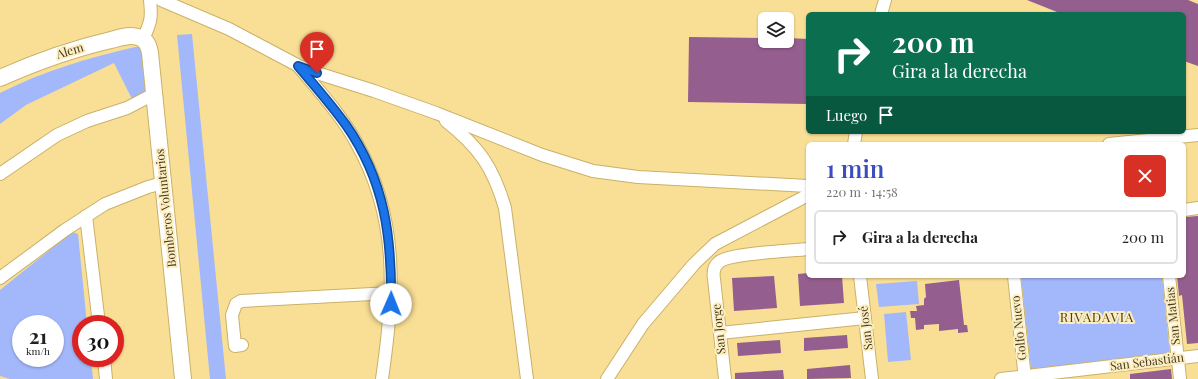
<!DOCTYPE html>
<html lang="es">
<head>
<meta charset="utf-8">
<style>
	:root { --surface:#fff; --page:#f6f6f6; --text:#202124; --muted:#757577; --line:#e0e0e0; --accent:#3b4dc0 }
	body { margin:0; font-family:"Playfair Display",serif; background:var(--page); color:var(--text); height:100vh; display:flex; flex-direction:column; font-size:15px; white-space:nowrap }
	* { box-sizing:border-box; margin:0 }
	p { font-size:13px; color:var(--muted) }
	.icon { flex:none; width:22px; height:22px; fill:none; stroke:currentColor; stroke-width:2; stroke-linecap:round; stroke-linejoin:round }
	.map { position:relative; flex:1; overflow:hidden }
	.sheet { position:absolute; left:806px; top:142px; width:380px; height:136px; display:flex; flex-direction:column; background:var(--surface); border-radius:6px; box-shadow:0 1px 3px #0004 }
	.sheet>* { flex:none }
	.hud { position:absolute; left:806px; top:12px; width:380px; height:122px; border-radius:6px; box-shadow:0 1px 3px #0004; background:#0b6e4f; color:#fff; overflow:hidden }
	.tools { position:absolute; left:758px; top:12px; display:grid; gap:8px }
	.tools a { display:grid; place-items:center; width:36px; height:36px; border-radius:6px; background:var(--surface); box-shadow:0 1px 3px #0004; font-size:20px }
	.speed { position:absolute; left:12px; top:315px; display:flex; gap:8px; font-size:20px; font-weight:700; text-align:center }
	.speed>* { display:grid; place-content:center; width:52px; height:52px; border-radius:50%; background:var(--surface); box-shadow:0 1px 3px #0004; line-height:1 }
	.speed small { font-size:10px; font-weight:400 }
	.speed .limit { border:6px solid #d22; background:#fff; color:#111 }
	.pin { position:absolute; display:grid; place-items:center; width:34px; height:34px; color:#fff; margin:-41px -17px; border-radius:50% 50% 50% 0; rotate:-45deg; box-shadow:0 0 4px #0007 }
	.pin .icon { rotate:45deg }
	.me { position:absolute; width:44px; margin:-22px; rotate:1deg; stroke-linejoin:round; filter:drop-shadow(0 0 3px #0008) }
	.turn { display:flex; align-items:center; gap:14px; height:84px; padding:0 20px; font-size:18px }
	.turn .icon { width:52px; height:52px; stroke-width:2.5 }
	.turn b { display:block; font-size:28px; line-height:34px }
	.then { display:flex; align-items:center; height:38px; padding:0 20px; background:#0003; gap:8px; font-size:15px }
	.round { display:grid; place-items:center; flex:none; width:42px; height:42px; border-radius:6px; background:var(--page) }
	.head { display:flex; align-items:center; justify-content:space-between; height:68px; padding:0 20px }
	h1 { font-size:24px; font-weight:600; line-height:30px; color:var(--accent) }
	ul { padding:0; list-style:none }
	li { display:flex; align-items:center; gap:12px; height:54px; margin:0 8px 6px; padding:0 12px; border:2px solid var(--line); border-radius:6px }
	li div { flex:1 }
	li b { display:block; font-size:15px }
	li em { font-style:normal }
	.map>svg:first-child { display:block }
	.green { fill:#a3b8fb; fill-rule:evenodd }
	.building { fill:#945e8e }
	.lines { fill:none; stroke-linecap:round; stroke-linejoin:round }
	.minor-casing { stroke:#cab168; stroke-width:14 }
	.major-casing { stroke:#cab168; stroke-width:18 }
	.minor { stroke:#fff; stroke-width:12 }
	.major { stroke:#fff; stroke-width:16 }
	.route-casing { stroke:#114b97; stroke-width:10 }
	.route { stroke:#1a73e8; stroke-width:7 }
	.labels { text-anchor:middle; stroke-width:4; stroke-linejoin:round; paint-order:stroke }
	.street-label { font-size:12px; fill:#44391a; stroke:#fdeec2 }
	.neighbourhood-label { font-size:13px; letter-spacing:1px; fill:#524000; stroke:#fdeec2 }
</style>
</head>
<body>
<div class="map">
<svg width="1198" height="379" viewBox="0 0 1198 379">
	<rect width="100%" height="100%" fill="#f9df95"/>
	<g class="green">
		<polygon points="192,34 226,379 210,379 177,35"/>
		<path d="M 135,47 L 142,47 L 149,91 L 132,99 L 114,63 L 26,105 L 0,124 L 0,93 C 43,71 88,58 135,47 Z"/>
		<path d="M 72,232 L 78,234 L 87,324 L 81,324 L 81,358 L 91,358 L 93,379 L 10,379 L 0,376 L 0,290 ZM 21,324 L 55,324 L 55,358 L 21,358 Z"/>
		<polygon points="1021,276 1162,276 1170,354 1031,369"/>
		<polygon points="917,281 919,304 879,307 876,284"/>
		<polygon points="906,312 911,360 888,362 884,314"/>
	</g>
	<g class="building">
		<polygon points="1027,0 1188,0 1198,4 1198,66 1184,61 1184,14 1062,14"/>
		<polygon points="689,37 765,38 765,41 787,41 787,38 808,39 808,104 688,102"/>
		<polygon points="1198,216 1198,343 1187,344 1182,295 1179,296 1177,276 1184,276 1184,217"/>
		<polygon points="808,273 808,276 842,276 844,303 800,306 798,274"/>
		<polygon points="774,276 777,308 734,311 732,278"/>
		<polygon points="959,280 964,325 967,325 968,332 958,333 958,329 939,331 939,324 924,325 924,329 916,330 915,318 911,318 910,311 917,311 916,306 924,305 924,299 926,297 925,284"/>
		<polygon points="847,335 848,348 804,351 804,338"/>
		<polygon points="780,340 781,353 738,356 737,343"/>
		<polygon points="850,365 851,378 807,379 807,369"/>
		<polygon points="1171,369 1172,379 1130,379 1130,374"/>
		<polygon points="783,370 784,379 735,379 735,373"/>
	</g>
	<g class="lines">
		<g class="minor-casing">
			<g id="minor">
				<polyline points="161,0 229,29 299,66 317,73 374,91 436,113 542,155 593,171 638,177 808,186"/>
				<polyline points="881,14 885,0"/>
				<path d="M 143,39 C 151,22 152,18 150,0"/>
				<path d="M 299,67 C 319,91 341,115 356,142 C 400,219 394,295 382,379"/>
				<path d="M 446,121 C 479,147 493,167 505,208 L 527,379"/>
				<polyline points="854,144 856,132"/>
				<polyline points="1109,144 1198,135"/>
				<polyline points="0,174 57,135 87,121 127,108 154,94"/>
				<polyline points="1184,210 1198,208"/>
				<polyline points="86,216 99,324"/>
				<polyline points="860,276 872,379"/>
				<polyline points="1014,276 1025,379"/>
				<polyline points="1169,276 1180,379"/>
				<polyline points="0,278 65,230 105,204 148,187 163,183"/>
				<polyline points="720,333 865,318"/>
				<polyline points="242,345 235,346 232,315 236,304 241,301 391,293"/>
				<polyline points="104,358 106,379"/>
				<polyline points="607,379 643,324 694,264 715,244 808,195"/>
				<path d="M 725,379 L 714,279 C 713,273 714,266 719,262 C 729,253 792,251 808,249"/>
				<polyline points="1001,379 1198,356"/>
			</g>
		</g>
		<g class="major-casing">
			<path id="major" d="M 0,78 C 36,62 72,49 111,40 C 119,38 130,34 138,37 C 146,39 149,46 150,53 L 183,379"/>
		</g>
		<use href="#minor" class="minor"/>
		<use href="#major" class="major"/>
	</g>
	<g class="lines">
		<g class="route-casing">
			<path id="route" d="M 317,73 L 298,66 C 314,85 331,104 346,125 C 385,181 392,237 391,304"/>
		</g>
		<use href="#route" class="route"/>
	</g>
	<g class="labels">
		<g class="street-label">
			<text transform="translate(70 51) rotate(-17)" y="4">Alem</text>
			<text transform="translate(166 208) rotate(-96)" y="4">Bomberos Voluntarios</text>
			<text transform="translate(1173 316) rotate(-96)" y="4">San Matias</text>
			<text transform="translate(866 328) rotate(-97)" y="4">San José</text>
			<text transform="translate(1019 328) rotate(-96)" y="4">Golfo Nuevo</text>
			<text transform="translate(719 329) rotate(-96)" y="4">San Jorge</text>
			<text transform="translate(1147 362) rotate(-7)" y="4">San Sebastián</text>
		</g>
		<g class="neighbourhood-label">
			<text x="1097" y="322">RIVADAVIA</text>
		</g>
	</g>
</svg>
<div class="tools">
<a><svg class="icon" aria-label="layers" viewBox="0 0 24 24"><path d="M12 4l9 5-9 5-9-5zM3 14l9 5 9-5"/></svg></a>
</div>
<div class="speed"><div>21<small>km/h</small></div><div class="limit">30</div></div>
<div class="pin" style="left:317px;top:73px;background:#d93025"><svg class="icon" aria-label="arrive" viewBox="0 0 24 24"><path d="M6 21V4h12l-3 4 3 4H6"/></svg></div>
<svg class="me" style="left:391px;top:304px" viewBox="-20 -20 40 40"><circle r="19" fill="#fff"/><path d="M0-13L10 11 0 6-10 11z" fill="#1a73e8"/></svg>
<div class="hud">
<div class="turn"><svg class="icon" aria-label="right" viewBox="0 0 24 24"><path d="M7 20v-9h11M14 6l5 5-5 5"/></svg><div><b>200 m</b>Gira a la derecha</div></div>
<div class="then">Luego<svg class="icon" aria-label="arrive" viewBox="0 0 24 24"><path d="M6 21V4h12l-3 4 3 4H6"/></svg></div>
</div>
<section class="sheet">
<div class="head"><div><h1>1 min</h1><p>220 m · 14:58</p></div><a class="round" style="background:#d93025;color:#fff"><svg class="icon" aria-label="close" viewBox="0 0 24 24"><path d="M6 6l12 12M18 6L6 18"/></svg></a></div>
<ul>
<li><svg class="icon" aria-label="right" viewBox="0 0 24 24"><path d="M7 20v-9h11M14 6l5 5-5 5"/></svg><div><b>Gira a la derecha</b></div><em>200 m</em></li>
</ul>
</section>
</div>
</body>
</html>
